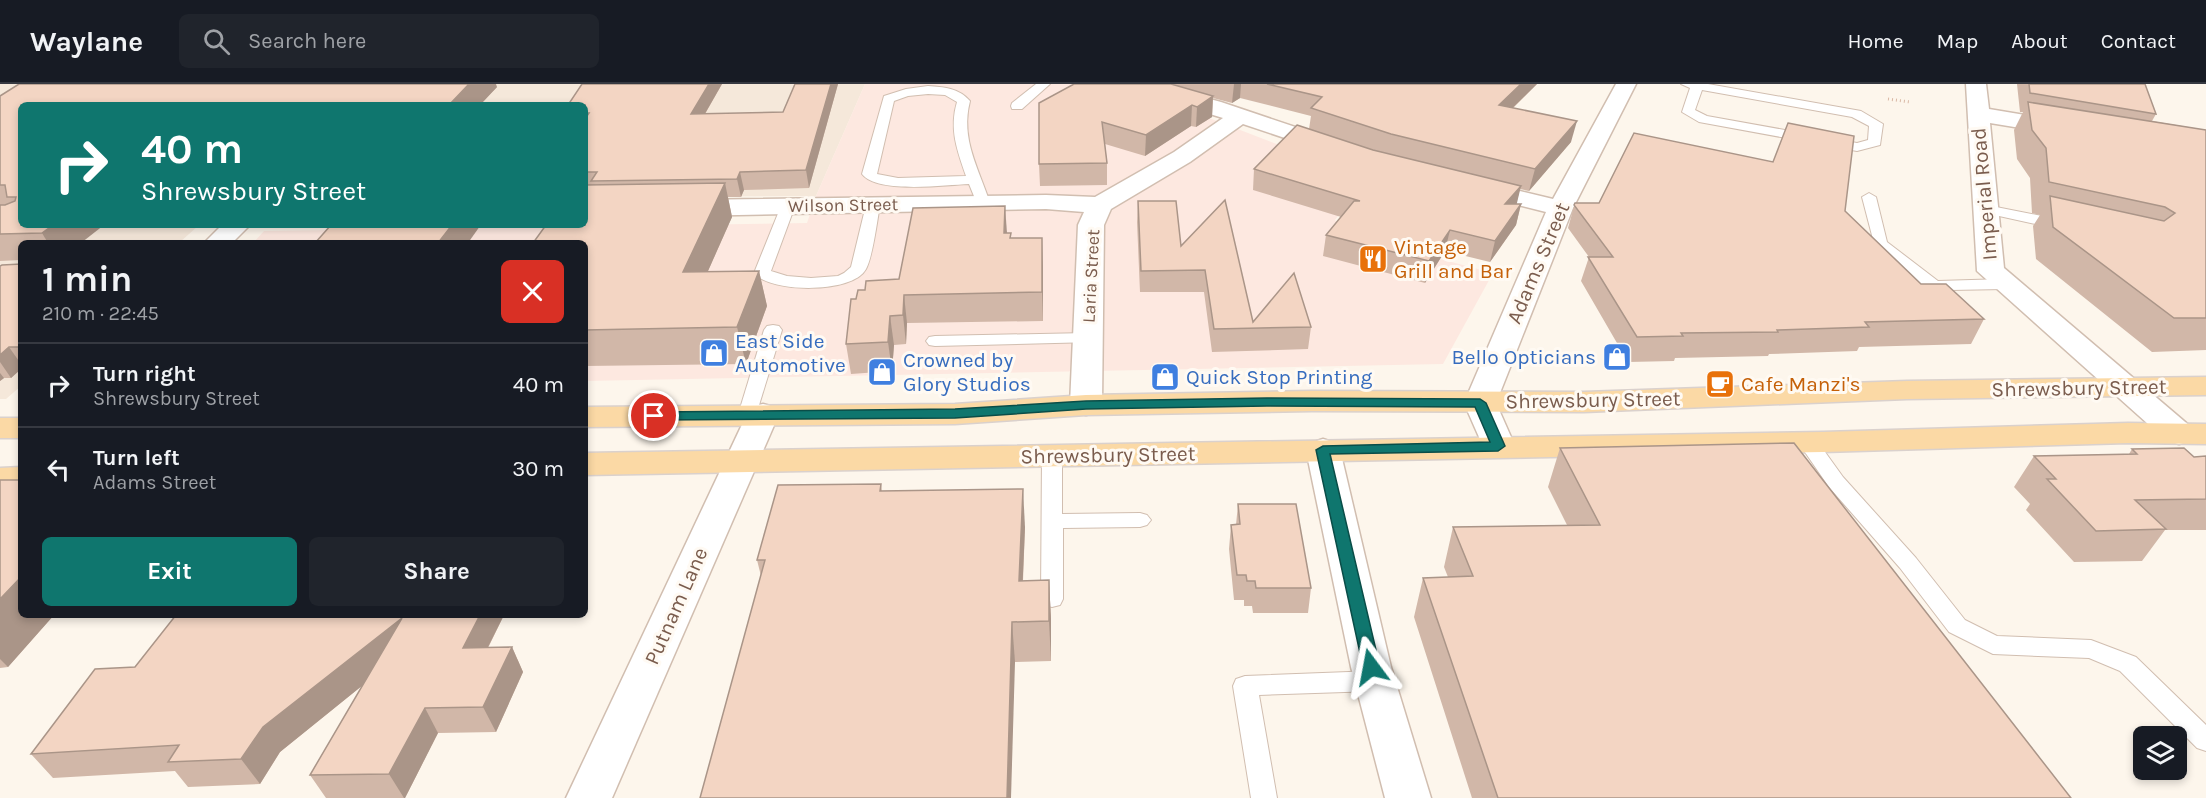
<!DOCTYPE html>
<html lang="en">
<head>
<meta charset="utf-8">
<style>
	:root { --surface:#171b24; --page:#20242c; --text:#f1f3f6; --muted:#9ea1a6; --line:#363941; --accent:#0f766e }
	body { margin:0; font-family:Karla,sans-serif; background:var(--page); color:var(--text); height:100vh; display:flex; flex-direction:column; font-size:22px; white-space:nowrap }
	* { box-sizing:border-box; margin:0 }
	p { font-size:20px; color:var(--muted) }
	.icon { flex:none; width:33px; height:33px; fill:none; stroke:currentColor; stroke-width:2; stroke-linecap:round; stroke-linejoin:round }
	.map { position:relative; flex:1; overflow:hidden }
	.side { position:absolute; left:18px; top:156px; width:570px; height:378px; display:flex; flex-direction:column; background:var(--surface); border-radius:9px; box-shadow:0 3px 9px #0003 }
	.side>* { flex:none }
	.top-card { position:absolute; left:18px; top:18px; width:570px; height:126px; border-radius:9px; box-shadow:0 3px 9px #0003; background:#0f766e; color:#fff; overflow:hidden }
	.buttons { position:absolute; left:2133px; top:642px; display:grid; gap:12px }
	.buttons a { display:grid; place-items:center; width:54px; height:54px; border-radius:9px; background:var(--surface); box-shadow:0 3px 9px #0003; font-size:30px }
	.pin { position:absolute; display:grid; place-items:center; width:51px; height:51px; color:#fff; margin:-26px; border:3px solid #fff; border-radius:50%; box-shadow:0 2px 6px #0007 }
	.me { position:absolute; width:66px; margin:-33px; rotate:347deg; stroke-linejoin:round; filter:drop-shadow(0 0 4px #0008) }
	.turn { display:flex; align-items:center; gap:21px; height:126px; padding:0 24px; font-size:27px }
	.turn .icon { width:78px; height:78px; stroke-width:2.5 }
	.turn b { display:block; font-size:42px; line-height:51px }
	.round { display:grid; place-items:center; flex:none; width:63px; height:63px; border-radius:9px; background:var(--page) }
	.headline { display:flex; align-items:center; justify-content:space-between; height:102px; padding:0 24px }
	h1 { font-size:36px; font-weight:700; line-height:45px }
	.cta { display:flex; gap:12px; margin-top:auto; padding:12px 24px }
	.cta a { flex:1; height:69px; border-radius:9px; background:var(--accent); color:#fff; font-size:24px; font-weight:700; line-height:69px; text-align:center }
	.cta a+a { background:var(--page); color:var(--text) }
	ul { padding:0; list-style:none }
	li { display:flex; align-items:center; gap:18px; height:84px; padding:0 24px; border-top:2px solid var(--line) }
	li div { flex:1 }
	li b { display:block; font-size:22px }
	li em { font-style:normal }
	header { display:flex; align-items:center; gap:36px; box-sizing:border-box; height:84px; padding:0 30px; background:var(--surface); border-bottom:2px solid var(--line) }
	header strong { font-size:28px }
	nav { display:flex; gap:33px; margin-inline-start:auto; font-size:21px }
	.search { width:420px; height:54px; background:var(--page); display:flex; align-items:center; gap:15px; box-sizing:border-box; padding:0 21px; border-radius:9px; color:var(--muted); font-size:22px }
	.map>svg:first-child { display:block }
	.residential { fill:#f5e8da }
	.commercial { fill:#fde8e0 }
	.lines { fill:none; stroke-linecap:round; stroke-linejoin:round }
	.lane-casing { stroke:#d1beb0; stroke-width:2 }
	.street-casing { stroke:#d1beb0; stroke-width:3 }
	.primary-casing { stroke:#dad1cd; stroke-width:3 }
	.path { stroke:#d9b8a5; stroke-width:3; stroke-dasharray:1 3; stroke-linecap:butt }
	.lane { fill:#fff; fill-rule:evenodd }
	.street { fill:#fff; fill-rule:evenodd }
	.primary { fill:#fbd9a5; fill-rule:evenodd }
	.wall { fill:#d1b7a8 }
	.shaded-wall { fill:#aa9588 }
	.building { fill:#f3d5c3; stroke:#aa9588; stroke-width:1.5 }
	.route { fill:#0f766e; stroke:#0a4d48; stroke-width:1.5 }
	.labels { text-anchor:middle; stroke-width:6; stroke-linejoin:round; paint-order:stroke }
	.far-street-label { font-size:18px; fill:#7a5c4d; stroke:#fffaf3 }
	.street-label { font-size:21px; fill:#7a5c4d; stroke:#fffaf3 }
	.food-label { font-size:21px; fill:#c56008; stroke:#fffaf3; text-anchor:start }
	.shop-label { font-size:21px; fill:#366cbe; stroke:#fffaf3; text-anchor:start }
</style>
</head>
<body>
<header>
<strong>Waylane</strong>
<div class="search"><svg class="icon" aria-label="search" viewBox="0 0 24 24"><circle cx="10" cy="10" r="6"/><path d="M15 15l6 6"/></svg>Search here</div>
<nav><a>Home</a><a>Map</a><a>About</a><a>Contact</a></nav>
</header>
<div class="map">
<svg width="2206" height="714" viewBox="0 0 2206 714">
	<rect width="100%" height="100%" fill="#fdf6ec"/>
	<polygon class="residential" points="0,0 865,0 816,112 585,113 585,21 21,21 21,141 199,141 179,159 21,159 21,302 6,315 0,315"/>
	<polygon class="commercial" points="865,0 1096,0 1196,29 1326,79 1370,93 1335,136 1346,150 1493,189 1443,280 585,297 585,159 253,159 264,147 807,139 816,112"/>
	<g class="lines">
		<g class="lane-casing">
			<g id="lane">
				<polygon points="1036,0 1050,0 1022,25 1012,25 1011,22 1012,19"/>
				<path d="M 1681,0 L 1708,0 L 1861,27 L 1883,40 L 1880,61 L 1857,67 L 1699,38 L 1682,28 L 1690,4 ZM 1702,6 L 1852,33 L 1869,42 L 1868,56 L 1857,59 L 1707,32 L 1695,26 Z"/>
				<path d="M 928,2 C 943,3 959,4 970,17 C 960,55 979,85 990,119 L 988,122 L 978,122 L 969,100 C 945,101 877,110 862,90 L 884,12 L 906,5 ZM 928,10 L 945,11 L 957,18 C 949,45 957,66 966,92 L 898,94 L 877,90 L 894,17 L 908,12 Z"/>
				<polygon points="1869,109 1876,113 1887,158 1938,197 2005,195 2013,200 2005,205 1950,206 1959,215 1951,220 1945,219 1875,163 1862,113"/>
				<path d="M 873,117 L 880,121 C 877,137 873,172 866,185 C 853,210 770,209 754,189 L 781,122 L 788,118 L 795,122 L 771,187 L 787,192 L 811,194 L 838,192 L 844,189 L 851,183 L 866,121 Z"/>
				<polygon points="1986,121 2062,136 2070,141 2062,146 1981,128 1979,125 1981,122"/>
				<polygon points="773,241 779,242 782,246 756,331 754,335 740,335 738,331 764,246 767,242"/>
				<polygon points="1088,249 1094,250 1097,254 1094,258 935,262 929,261 926,257 929,253 935,252"/>
				<polygon points="1808,352 1815,354 1843,393 1916,474 1965,536 1997,552 2091,556 2136,573 2206,641 2206,667 2197,664 2120,587 2089,574 1993,570 1949,548 1900,484 1829,403 1798,358 1801,354"/>
				<polygon points="1052,366 1059,368 1062,372 1062,430 1140,429 1147,431 1151,436 1147,441 1140,443 1063,444 1063,515 1060,521 1052,523 1044,521 1041,515 1042,372 1045,368"/>
				<polygon points="1375,587 1384,590 1387,597 1384,604 1375,607 1259,611 1277,714 1251,714 1233,602 1236,595 1245,592"/>
			</g>
		</g>
		<g class="street-casing">
			<g id="street">
				<polygon points="1121,0 1154,0 1221,18 1340,58 1344,63 1340,68 1332,70 1243,40 1190,78 1111,125 1104,141 1102,321 1097,328 1086,331 1075,328 1070,321 1078,141 1084,128 1046,125 686,132 677,129 673,124 677,119 686,116 1046,111 1095,113 1174,68 1223,34 1124,4"/>
				<polygon points="1616,0 1636,0 1573,124 1496,319 1515,362 1510,369 1498,372 1486,369 1464,319 1546,128 1465,108 1462,103 1465,98 1474,96 1553,115"/>
				<polygon points="1966,0 1986,0 1989,25 2062,37 2070,39 2073,44 2070,49 2062,51 1990,39 2004,184 2191,343 2195,350 2191,357 2179,360 2167,357 1977,187"/>
				<polygon points="222,141 250,141 232,159 204,159"/>
				<polygon points="763,320 774,323 779,330 612,714 566,714 747,330 752,323"/>
				<polygon points="1323,355 1335,359 1340,366 1391,583 1431,714 1385,714 1351,583 1306,366 1311,359"/>
			</g>
		</g>
		<g class="primary-casing">
			<g id="primary">
				<polygon points="2206,293 2206,311 1907,315 1584,328 1312,327 1086,331 955,340 585,343 585,323 955,320 1086,311 1312,307 1584,308 1907,297"/>
				<rect x="0" y="334" width="21" height="20"/>
				<polygon points="2128,339 2206,340 2206,360 2128,359 1823,368 585,391 585,369 1823,348"/>
				<polygon points="21,383 21,405 0,406 0,384"/>
			</g>
		</g>
		<polyline class="path" points="1888,15 1910,18"/>
		<use href="#lane" class="lane"/>
		<use href="#street" class="street"/>
		<use href="#primary" class="primary"/>
	</g>
	<g class="wall">
		<polygon points="582,0 722,0 705,30 783,28 795,0 838,0 809,104 744,106 741,113 728,113 732,133 708,187 759,187 767,222 746,280 585,282 585,21"/>
		<polygon points="1074,0 1537,0 1513,24 1571,58 1529,107 1520,105 1516,120 1521,120 1516,141 1490,178 1445,167 1425,199 1323,172 1326,151 1341,133 1253,106 1254,85 1309,45 1311,32 1240,14 1232,19 1213,14 1212,33 1196,43 1191,42 1145,72 1105,60 1107,79 1107,101 1040,102 1039,80"/>
		<polygon points="2017,0 2145,0 2156,30 2152,37 2206,46 2206,266 2152,268 2036,175 2033,142 2040,131 2032,129 2030,94 2017,75 2014,46 2023,28 2020,28"/>
		<polygon points="497,3 480,21 21,21 81,159 21,159 21,176 0,177 0,12"/>
		<polygon points="1225,116 1253,238 1311,243 1308,265 1212,268 1204,208 1140,208 1137,138 1138,117 1181,162"/>
		<polygon points="1575,119 1845,127 1921,200 1984,235 1971,260 1859,263 1857,267 1769,270 1768,272 1675,274 1674,277 1628,278 1581,197 1589,173 1568,144"/>
		<polygon points="1007,149 1011,149 1011,154 1043,182 1043,237 907,239 906,260 894,261 892,287 851,290 846,260 856,215 865,206 899,195"/>
		<polygon points="21,180 21,285 11,294 4,294 0,297 0,182"/>
		<polygon points="1560,364 2071,714 1472,714 1414,533 1423,494 1448,493 1444,483 1453,443 1567,441 1548,403"/>
		<polygon points="2132,365 2194,373 2206,372 2206,446 2165,446 2142,477 2074,478 2026,426 2030,420 2014,403 2034,372 2129,370"/>
		<polygon points="0,396 21,531 54,531 8,583 0,584"/>
		<polygon points="881,400 882,407 1025,443 1023,497 1049,496 1051,535 1051,577 1015,578 761,492 757,476"/>
		<polygon points="1238,420 1311,504 1308,529 1253,529 1252,522 1244,522 1244,516 1234,516 1229,465 1231,441 1236,441"/>
		<polygon points="504,531 488,564 512,563 523,588 496,648 438,649 405,714 326,714 310,691 363,601 280,668 260,700 188,703 175,687 53,694 31,670 135,583"/>
	</g>
	<g class="shaded-wall">
		<polygon points="469,0 496,0 497,3 480,21 449,21"/>
		<polygon points="709,0 722,0 695,47 691,30"/>
		<polygon points="831,0 838,0 809,104 806,86"/>
		<polygon points="1234,0 1241,0 1240,14 1232,19"/>
		<polygon points="1521,0 1537,0 1494,42 1499,21"/>
		<polygon points="1213,12 1212,33 1196,43 1197,23"/>
		<polygon points="1192,21 1191,42 1145,72 1146,51"/>
		<polygon points="1577,37 1571,58 1529,107 1535,85"/>
		<polygon points="740,88 744,106 741,113 737,95"/>
		<polygon points="725,99 732,133 692,223 683,188"/>
		<polygon points="1521,102 1516,123 1505,120"/>
		<polygon points="1521,120 1516,141 1490,178 1495,157"/>
		<polygon points="1005,122 1007,149 1004,149"/>
		<polygon points="53,141 104,141 81,159 48,159 42,149"/>
		<polygon points="452,141 479,141 480,142 468,159 438,159"/>
		<polygon points="1450,146 1445,167 1425,199 1429,177"/>
		<polygon points="1042,154 1043,182 1043,237 1042,208"/>
		<polygon points="759,187 767,222 746,280 737,243"/>
		<polygon points="904,211 907,239 906,260 903,231"/>
		<polygon points="890,232 894,261 892,287 888,258"/>
		<polygon points="9,263 21,280 21,285 11,294 0,278 0,271"/>
		<polygon points="0,289 4,294 0,297"/>
		<polygon points="1023,405 1025,443 1021,536 1019,497"/>
		<polygon points="21,493 21,531 54,531 8,583 0,575 0,515"/>
		<polygon points="1049,496 1051,535 1051,577 1049,537"/>
		<polygon points="480,531 504,531 475,589 463,564"/>
		<polygon points="402,534 415,559 280,668 260,700 241,675 263,643"/>
		<polygon points="1012,538 1015,578 1011,714 1007,714"/>
		<polygon points="512,563 523,588 496,648 483,623"/>
		<polygon points="425,624 438,649 405,714 404,714 389,690"/>
	</g>
	<g class="building">
		<polygon points="19,0 469,0 449,21 21,21 21,141 53,141 42,149 0,150 0,121 5,121 15,117 16,113 7,113 5,101 0,101 0,12"/>
		<polygon points="582,0 709,0 691,30 783,28 795,0 831,0 806,86 740,88 737,95 591,97 597,88 585,88 585,35 589,29 585,29 585,21 568,21"/>
		<polygon points="1074,0 1171,0 1213,12 1197,23 1192,21 1146,51 1102,38 1107,79 1039,80 1039,19"/>
		<polygon points="1267,0 1521,0 1499,21 1577,37 1535,85 1391,50 1311,24 1322,13"/>
		<polygon points="2029,0 2145,0 2156,30 2030,9"/>
		<polygon points="2028,18 2206,46 2206,234 2174,234 2053,143 2050,112 2164,137 2175,129 2165,123 2049,98 2046,64 2032,46"/>
		<polygon points="1788,39 1854,52 1845,127 1921,200 1946,200 1984,235 1865,238 1869,243 1777,246 1778,248 1681,249 1683,252 1637,253 1588,173 1613,173 1574,121 1575,119 1599,119 1634,49 1773,78"/>
		<polygon points="1297,41 1373,66 1521,102 1505,120 1521,120 1495,157 1450,146 1429,177 1326,151 1354,117 1360,117 1254,85"/>
		<polygon points="725,99 683,188 759,187 737,243 585,246 585,159 533,159 546,141 585,141 585,101"/>
		<polygon points="1225,116 1253,238 1294,189 1311,243 1214,245 1205,186 1141,187 1138,117 1176,117 1181,162"/>
		<polygon points="1005,122 1004,149 1011,149 1010,154 1042,154 1042,208 904,211 903,231 890,232 888,258 846,260 851,215 856,215 858,206 865,206 866,197 899,195 913,124"/>
		<polygon points="331,141 452,141 438,159 315,159"/>
		<polygon points="21,180 21,263 9,263 0,271 0,182 2,181"/>
		<polygon points="1794,359 2071,714 1498,714 1423,494 1473,492 1453,443 1600,441 1560,364"/>
		<polygon points="2184,364 2194,373 2206,372 2206,415 2135,416 2166,445 2096,447 2047,395 2056,395 2034,372 2137,370 2132,365"/>
		<polygon points="0,396 21,396 21,493 0,515"/>
		<polygon points="881,400 880,407 1023,405 1019,497 1049,496 1049,537 1012,538 1007,714 700,714 765,476 757,476 778,401"/>
		<polygon points="1238,420 1296,420 1311,504 1256,504 1255,497 1247,497 1246,491 1237,491 1231,441 1240,440"/>
		<polygon points="176,531 480,531 463,564 512,563 483,623 425,624 389,690 310,691 402,534 263,643 241,675 168,678 179,661 31,670 95,585 135,583"/>
	</g>
	<polygon class="route" points="1267,314 1480,315 1486,319 1505,362 1498,367 1330,370 1380,583 1377,587 1371,589 1365,587 1363,583 1316,366 1323,362 1490,358 1475,323 1267,322 1086,325 955,334 654,336 648,332 654,328 955,325 1086,317"/>
	<defs>
		<g id="restaurant-square" transform="scale(1.5)"><rect x="-9" y="-9" width="18" height="18" rx="4" fill="#e8710a" stroke="#fffaf3"/><path d="M-5-6h1v4h1v-4h1v4h1v-4h1v5L-1.5 .5V6h-2V.5L-5-1ZM5-6V6H3V1.5H1.5Q1.5-4 5-6Z" fill="#fff"/></g>
		<g id="shop-square" transform="scale(1.5)"><rect x="-9" y="-9" width="18" height="18" rx="4" fill="#3f7fe0" stroke="#fffaf3"/><path d="M-5-2.5h2.3a2.7 3.5 0 0 1 5.4 0H5L5.5 6h-11ZM-1.5-2.5h3a1.5 2.3 0 0 0-3 0Z" fill="#fff"/></g>
		<g id="cafe-square" transform="scale(1.5)"><rect x="-9" y="-9" width="18" height="18" rx="4" fill="#e8710a" stroke="#fffaf3"/><path d="M-5.5-4.5H6V0H3Q3 3.5 0 3.5H-2.5Q-5.5 3.5-5.5 0ZM3-3.2v2h1.7v-2ZM-6 4.5H4V6H-6Z" fill="#fff"/></g>
	</defs>
	<g fill-rule="evenodd">
		<use href="#restaurant-square" x="1373" y="175"/>
		<use href="#shop-square" x="714" y="269"/>
		<use href="#shop-square" x="1617" y="273"/>
		<use href="#shop-square" x="882" y="288"/>
		<use href="#shop-square" x="1165" y="293"/>
		<use href="#cafe-square" x="1720" y="300"/>
	</g>
	<g class="labels">
		<g class="far-street-label">
			<text transform="translate(843 121) rotate(-1)" y="6">Wilson Street</text>
			<text transform="translate(1091 192) rotate(-87)" y="6">Laria Street</text>
		</g>
		<g class="street-label">
			<text transform="translate(1984 110) rotate(-95)" y="7">Imperial Road</text>
			<text transform="translate(1538 179) rotate(-67)" y="7">Adams Street</text>
			<text transform="translate(2079 304) rotate(-1)" y="7">Shrewsbury Street</text>
			<text transform="translate(1593 316) rotate(-1)" y="7">Shrewsbury Street</text>
			<text transform="translate(1108 371) rotate(-1)" y="7">Shrewsbury Street</text>
			<text transform="translate(676 522) rotate(-66)" y="7">Putnam Lane</text>
		</g>
		<g class="food-label">
			<text x="1394" y="170">Vintage<tspan x="1394" dy="24">Grill and Bar</tspan></text>
			<text x="1741" y="307">Cafe Manzi's</text>
		</g>
		<g class="shop-label">
			<text x="735" y="264">East Side<tspan x="735" dy="24">Automotive</tspan></text>
			<text x="1596" y="280" text-anchor="end">Bello Opticians</text>
			<text x="903" y="283">Crowned by<tspan x="903" dy="24">Glory Studios</tspan></text>
			<text x="1186" y="300">Quick Stop Printing</text>
		</g>
	</g>
</svg>
<div class="buttons">
<a><svg class="icon" aria-label="layers" viewBox="0 0 24 24"><path d="M12 4l9 5-9 5-9-5zM3 14l9 5 9-5"/></svg></a>
</div>
<div class="pin" style="left:654px;top:332px;background:#d93025"><svg class="icon" aria-label="arrive" viewBox="0 0 24 24"><path d="M6 21V4h12l-3 4 3 4H6"/></svg></div>
<svg class="me" style="left:1371px;top:583px" viewBox="-20 -20 40 40"><path d="M0-17L14 15 0 8-14 15z" fill="#0f766e" stroke="#fff" stroke-width="4"/></svg>
<div class="top-card">
<div class="turn"><svg class="icon" aria-label="right" viewBox="0 0 24 24"><path d="M7 20v-9h11M14 6l5 5-5 5"/></svg><div><b>40 m</b>Shrewsbury Street</div></div>
</div>
<section class="side">
<div class="headline"><div><h1>1 min</h1><p>210 m · 22:45</p></div><a class="round" style="background:#d93025;color:#fff"><svg class="icon" aria-label="close" viewBox="0 0 24 24"><path d="M6 6l12 12M18 6L6 18"/></svg></a></div>
<ul>
<li><svg class="icon" aria-label="right" viewBox="0 0 24 24"><path d="M7 20v-9h11M14 6l5 5-5 5"/></svg><div><b>Turn right</b><p>Shrewsbury Street</p></div><em>40 m</em></li>
<li><svg class="icon" aria-label="left" viewBox="0 0 24 24"><path d="M17 20v-9H6M10 6l-5 5 5 5"/></svg><div><b>Turn left</b><p>Adams Street</p></div><em>30 m</em></li>
</ul>
<div class="cta"><a>Exit</a><a>Share</a></div>
</section>
</div>
</body>
</html>
